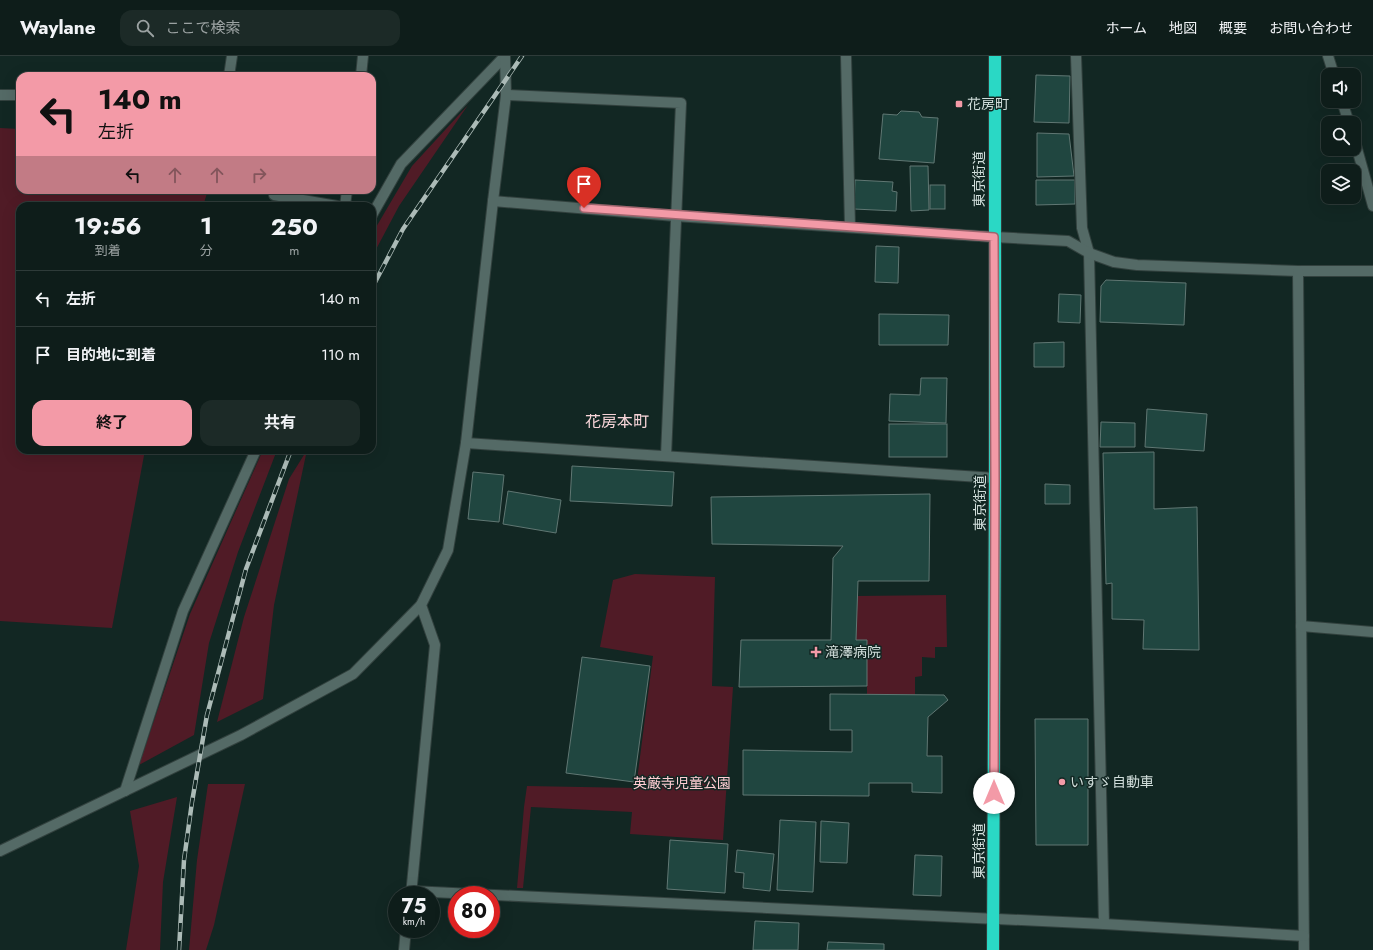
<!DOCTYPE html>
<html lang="ja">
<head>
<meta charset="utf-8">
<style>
	:root { --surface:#0e1d1a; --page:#1c2a27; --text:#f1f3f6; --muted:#9ba2a2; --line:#2e3b39; --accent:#f39aa7 }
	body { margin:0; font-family:Jost,"Noto Sans JP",sans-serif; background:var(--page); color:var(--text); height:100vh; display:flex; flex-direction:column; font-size:15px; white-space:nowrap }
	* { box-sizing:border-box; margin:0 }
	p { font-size:13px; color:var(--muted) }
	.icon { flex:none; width:22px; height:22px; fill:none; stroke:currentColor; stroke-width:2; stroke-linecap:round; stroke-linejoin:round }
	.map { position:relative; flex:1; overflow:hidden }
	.panel { position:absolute; left:16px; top:146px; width:360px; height:252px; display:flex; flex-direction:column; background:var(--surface); border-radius:12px; box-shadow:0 4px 16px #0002,0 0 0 1px var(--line) }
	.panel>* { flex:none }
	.top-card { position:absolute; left:16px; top:16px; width:360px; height:122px; border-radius:12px; box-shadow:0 4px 16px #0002,0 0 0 1px var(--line); background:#f39aa7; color:#111; overflow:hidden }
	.tools { position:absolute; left:1321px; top:12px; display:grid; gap:8px }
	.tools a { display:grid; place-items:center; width:40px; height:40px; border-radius:8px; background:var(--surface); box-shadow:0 4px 16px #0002,0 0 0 1px var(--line); font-size:20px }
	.speed { position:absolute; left:388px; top:830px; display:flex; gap:8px; font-size:20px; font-weight:700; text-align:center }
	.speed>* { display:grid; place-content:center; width:52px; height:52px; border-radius:50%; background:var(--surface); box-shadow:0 4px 16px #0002,0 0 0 1px var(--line); line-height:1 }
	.speed small { font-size:10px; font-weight:400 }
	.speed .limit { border:6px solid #d22; background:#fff; color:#111 }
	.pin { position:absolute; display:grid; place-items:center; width:34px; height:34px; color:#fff; margin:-41px -17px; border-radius:50% 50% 50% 0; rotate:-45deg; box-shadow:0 0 4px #0007 }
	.pin .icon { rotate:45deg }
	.me { position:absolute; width:44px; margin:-22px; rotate:0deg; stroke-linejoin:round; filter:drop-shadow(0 0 3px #0008) }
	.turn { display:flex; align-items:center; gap:14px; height:84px; padding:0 16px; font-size:18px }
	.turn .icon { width:52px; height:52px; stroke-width:2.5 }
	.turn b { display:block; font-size:28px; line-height:34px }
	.lanes { display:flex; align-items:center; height:38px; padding:0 16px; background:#0003; justify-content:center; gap:20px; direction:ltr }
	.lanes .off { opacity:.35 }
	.eta { display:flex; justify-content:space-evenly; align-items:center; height:68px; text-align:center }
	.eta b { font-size:24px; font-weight:700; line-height:28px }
	.primary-button { display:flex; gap:8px; margin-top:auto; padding:8px 16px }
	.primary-button a { flex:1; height:46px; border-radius:12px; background:var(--accent); color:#111; font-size:16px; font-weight:700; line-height:46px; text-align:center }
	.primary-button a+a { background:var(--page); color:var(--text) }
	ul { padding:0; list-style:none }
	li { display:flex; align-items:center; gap:12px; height:56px; padding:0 16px; border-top:1px solid var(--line) }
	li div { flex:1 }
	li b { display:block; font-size:15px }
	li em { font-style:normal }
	header { display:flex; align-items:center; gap:24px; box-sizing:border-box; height:56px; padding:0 20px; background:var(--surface); border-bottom:1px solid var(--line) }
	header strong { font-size:19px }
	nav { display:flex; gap:22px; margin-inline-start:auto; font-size:14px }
	.search { width:280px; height:36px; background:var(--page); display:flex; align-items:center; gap:10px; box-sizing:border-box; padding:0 14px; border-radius:12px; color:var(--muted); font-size:15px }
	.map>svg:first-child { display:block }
	.green { fill:#501b26 }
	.building { fill:#204640; stroke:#607773 }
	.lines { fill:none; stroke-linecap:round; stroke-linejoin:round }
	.minor-casing { stroke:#32413e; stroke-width:12 }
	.highway-casing { stroke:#32413e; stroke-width:14 }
	.minor { stroke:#546a66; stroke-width:10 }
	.highway { stroke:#2ad8c5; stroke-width:12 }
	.rail-casing { stroke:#acbbb7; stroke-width:4.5 }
	.rail { stroke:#122723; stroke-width:3; stroke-dasharray:9; stroke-linecap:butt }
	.route-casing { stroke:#9e646d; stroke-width:10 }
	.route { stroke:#f39aa7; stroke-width:7 }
	.poi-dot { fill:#f39aa7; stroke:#122723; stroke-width:1.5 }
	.labels { text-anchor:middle; stroke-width:3; stroke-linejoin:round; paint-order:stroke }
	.poi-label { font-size:14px; fill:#d1dedb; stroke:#122723; text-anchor:start }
	.street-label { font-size:14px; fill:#d1dedb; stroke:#122723 }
	.park-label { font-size:14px; fill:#ffcdd3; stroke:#122723 }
	.quarter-label { font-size:16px; fill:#f7d4d8; stroke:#122723 }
</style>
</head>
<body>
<header>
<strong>Waylane</strong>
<div class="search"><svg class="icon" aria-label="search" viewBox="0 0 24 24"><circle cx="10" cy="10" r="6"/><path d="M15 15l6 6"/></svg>ここで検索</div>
<nav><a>ホーム</a><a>地図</a><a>概要</a><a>お問い合わせ</a></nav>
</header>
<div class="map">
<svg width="1373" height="894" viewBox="0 0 1373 894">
	<rect width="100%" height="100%" fill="#122723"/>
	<g class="green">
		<polygon points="468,49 399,150 372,201 372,178 412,110"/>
		<polygon points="0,72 20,73 20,134 208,134 203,150 20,150 20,394 145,394 112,572 0,565"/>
		<polygon points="263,394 277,394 238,496 209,587 194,679 139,709 190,558"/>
		<polygon points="307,394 274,549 263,643 217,666 244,561 289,423"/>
		<polygon points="635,518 715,521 712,630 733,631 723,784 630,778 632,756 531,751 523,832 517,832 524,751 527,730 636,732 653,600 600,591 613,524"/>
		<polygon points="946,539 947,591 935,591 935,602 922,601 922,620 915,621 915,639 867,638 867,584 856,584 857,540"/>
		<polygon points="208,728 245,728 214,869 206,894 189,894 197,804"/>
		<polygon points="177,741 163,826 160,894 126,894 139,810 130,755"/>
	</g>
	<g class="building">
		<polygon points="1036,19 1070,20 1069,67 1034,66"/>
		<polygon points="901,55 919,56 922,61 938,62 934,107 879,103 883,58 897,59"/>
		<polygon points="1037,77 1069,78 1074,120 1037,121"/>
		<polygon points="910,110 928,110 929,154 911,155"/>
		<polygon points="855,124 893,126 892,135 897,136 896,155 854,153"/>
		<polygon points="1036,124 1075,124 1075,148 1036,149"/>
		<rect x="930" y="129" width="15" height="24"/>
		<polygon points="876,190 899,191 898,227 875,226"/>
		<polygon points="1106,224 1186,227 1184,269 1100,266 1101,230"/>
		<polygon points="1059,238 1081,239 1080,267 1058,266"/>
		<polygon points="879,258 949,259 948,289 879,289"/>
		<polygon points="1064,286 1064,311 1034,311 1034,287"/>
		<polygon points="921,322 947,322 946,367 889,365 890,338 920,339"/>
		<polygon points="1147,353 1207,358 1204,395 1145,391"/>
		<polygon points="1101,366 1135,367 1135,391 1100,391"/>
		<rect x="889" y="368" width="58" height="33"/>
		<polygon points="1154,396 1154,453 1197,451 1199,594 1143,593 1144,564 1112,563 1112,527 1106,528 1103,397"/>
		<polygon points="572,410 674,416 672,450 570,445"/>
		<polygon points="473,416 504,419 499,466 468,463"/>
		<polygon points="1045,428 1070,429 1070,448 1045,448"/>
		<polygon points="508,435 561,444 556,477 503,468"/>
		<polygon points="930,438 929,525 858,525 856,584 867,584 867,630 739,631 741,584 831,584 833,502 843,490 712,488 711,441"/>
		<polygon points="582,601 650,610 634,726 566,717"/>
		<polygon points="830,638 944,639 948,644 928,661 927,700 942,700 942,737 912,736 912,727 869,727 869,740 743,739 743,694 852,696 852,674 830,674"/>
		<polygon points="1035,663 1088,663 1088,789 1036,789"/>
		<polygon points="780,764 816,766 813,836 777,834"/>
		<polygon points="821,765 849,767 847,807 820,806"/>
		<polygon points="670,784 728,788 725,837 667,833"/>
		<polygon points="737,794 774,798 770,835 743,832 744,817 735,816"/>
		<polygon points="915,799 942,800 941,840 913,839"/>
		<polygon points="755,865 799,867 798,894 753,894"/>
		<polygon points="828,886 884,888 884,894 827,894"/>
	</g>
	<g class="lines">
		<g class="minor-casing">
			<g id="minor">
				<polyline points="846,0 850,171"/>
				<polyline points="1076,0 1082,172 1089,197 1104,868"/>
				<polyline points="1328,0 1334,19"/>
				<polyline points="229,20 232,0"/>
				<polyline points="361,20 363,0"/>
				<polyline points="0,39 20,39"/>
				<polyline points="506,39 681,47 666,400"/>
				<polyline points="1342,45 1349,67"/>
				<polyline points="1354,82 1373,150"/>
				<polyline points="274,139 337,150"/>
				<polyline points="493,145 675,160 994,181 1068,185 1089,197 1114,206 1137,209 1298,215 1373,215"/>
				<polyline points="345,150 347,134"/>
				<polyline points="372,159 401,108 505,0"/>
				<polyline points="1298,215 1304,894"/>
				<polyline points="466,387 995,422"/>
				<polyline points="1301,570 1373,576"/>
				<polyline points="125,735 183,555 256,394"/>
				<polyline points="0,795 241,679 353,618 421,549"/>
				<polyline points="411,835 1104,868 1304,880"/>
				<polyline points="411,839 435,589 421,549 448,494 466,387 493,145 506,39 505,0"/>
				<polyline points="404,894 406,873"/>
			</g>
		</g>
		<g class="highway-casing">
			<polyline id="highway" points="993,894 995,422 995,0"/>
		</g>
		<use href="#minor" class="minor"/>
		<use href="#highway" class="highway"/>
		<g class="rail-casing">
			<g id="rail">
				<polyline points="372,232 403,173 522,0"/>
				<polyline points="179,894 184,804 192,746 207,659 246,513 291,394"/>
			</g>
		</g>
		<use href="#rail" class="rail"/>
	</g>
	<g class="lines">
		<g class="route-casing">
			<polyline id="route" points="584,152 994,181 995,422 994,737"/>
		</g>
		<use href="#route" class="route"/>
	</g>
	<g class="poi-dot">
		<rect x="955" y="44" width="8" height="8" rx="2"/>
		<path d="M814 590h4v4h4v4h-4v4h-4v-4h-4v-4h4z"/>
		<circle cx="1062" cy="726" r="4"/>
	</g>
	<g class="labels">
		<g class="poi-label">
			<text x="967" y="53">花房町</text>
			<text x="825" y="601">滝澤病院</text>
			<text x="1070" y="731">いすゞ自動車</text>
		</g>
		<g class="street-label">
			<text transform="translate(979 123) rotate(-90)" y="5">東京街道</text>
			<text transform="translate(980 447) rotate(-90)" y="5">東京街道</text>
			<text transform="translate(979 795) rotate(-90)" y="5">東京街道</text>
		</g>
		<g class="park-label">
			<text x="682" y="732">英厳寺児童公園</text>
		</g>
		<g class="quarter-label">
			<text x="617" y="371">花房本町</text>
		</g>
	</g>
</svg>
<div class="tools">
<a><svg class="icon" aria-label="sound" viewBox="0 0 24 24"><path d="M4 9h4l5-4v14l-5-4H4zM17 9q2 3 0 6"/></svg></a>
<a><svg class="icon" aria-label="search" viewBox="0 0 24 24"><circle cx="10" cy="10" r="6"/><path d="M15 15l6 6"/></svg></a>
<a><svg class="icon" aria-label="layers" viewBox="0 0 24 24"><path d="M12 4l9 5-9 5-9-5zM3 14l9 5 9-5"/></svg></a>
</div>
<div class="speed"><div>75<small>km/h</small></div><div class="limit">80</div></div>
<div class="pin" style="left:584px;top:152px;background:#d93025"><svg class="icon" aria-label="arrive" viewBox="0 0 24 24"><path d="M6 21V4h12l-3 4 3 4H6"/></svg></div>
<svg class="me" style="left:994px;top:737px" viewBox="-20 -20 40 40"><circle r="19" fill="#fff"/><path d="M0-13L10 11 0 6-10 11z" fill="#f39aa7"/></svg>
<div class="top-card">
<div class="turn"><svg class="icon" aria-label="left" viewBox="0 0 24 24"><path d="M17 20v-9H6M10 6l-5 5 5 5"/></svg><div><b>140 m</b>左折</div></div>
<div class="lanes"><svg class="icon" aria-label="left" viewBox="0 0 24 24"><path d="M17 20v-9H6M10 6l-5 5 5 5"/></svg><svg class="icon off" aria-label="ahead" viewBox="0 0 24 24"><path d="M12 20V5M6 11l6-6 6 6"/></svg><svg class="icon off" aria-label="ahead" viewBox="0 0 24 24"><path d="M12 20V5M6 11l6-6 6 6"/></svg><svg class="icon off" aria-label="right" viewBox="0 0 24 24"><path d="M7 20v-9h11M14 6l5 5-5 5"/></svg></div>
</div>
<section class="panel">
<div class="eta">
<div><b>19:56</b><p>到着</p></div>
<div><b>1</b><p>分</p></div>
<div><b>250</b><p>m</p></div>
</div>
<ul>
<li><svg class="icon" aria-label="left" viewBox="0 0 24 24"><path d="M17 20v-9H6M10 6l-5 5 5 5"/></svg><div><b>左折</b></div><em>140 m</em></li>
<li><svg class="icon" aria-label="arrive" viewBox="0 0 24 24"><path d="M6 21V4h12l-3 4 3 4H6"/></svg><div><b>目的地に到着</b></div><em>110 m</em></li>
</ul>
<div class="primary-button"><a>終了</a><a>共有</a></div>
</section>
</div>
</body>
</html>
